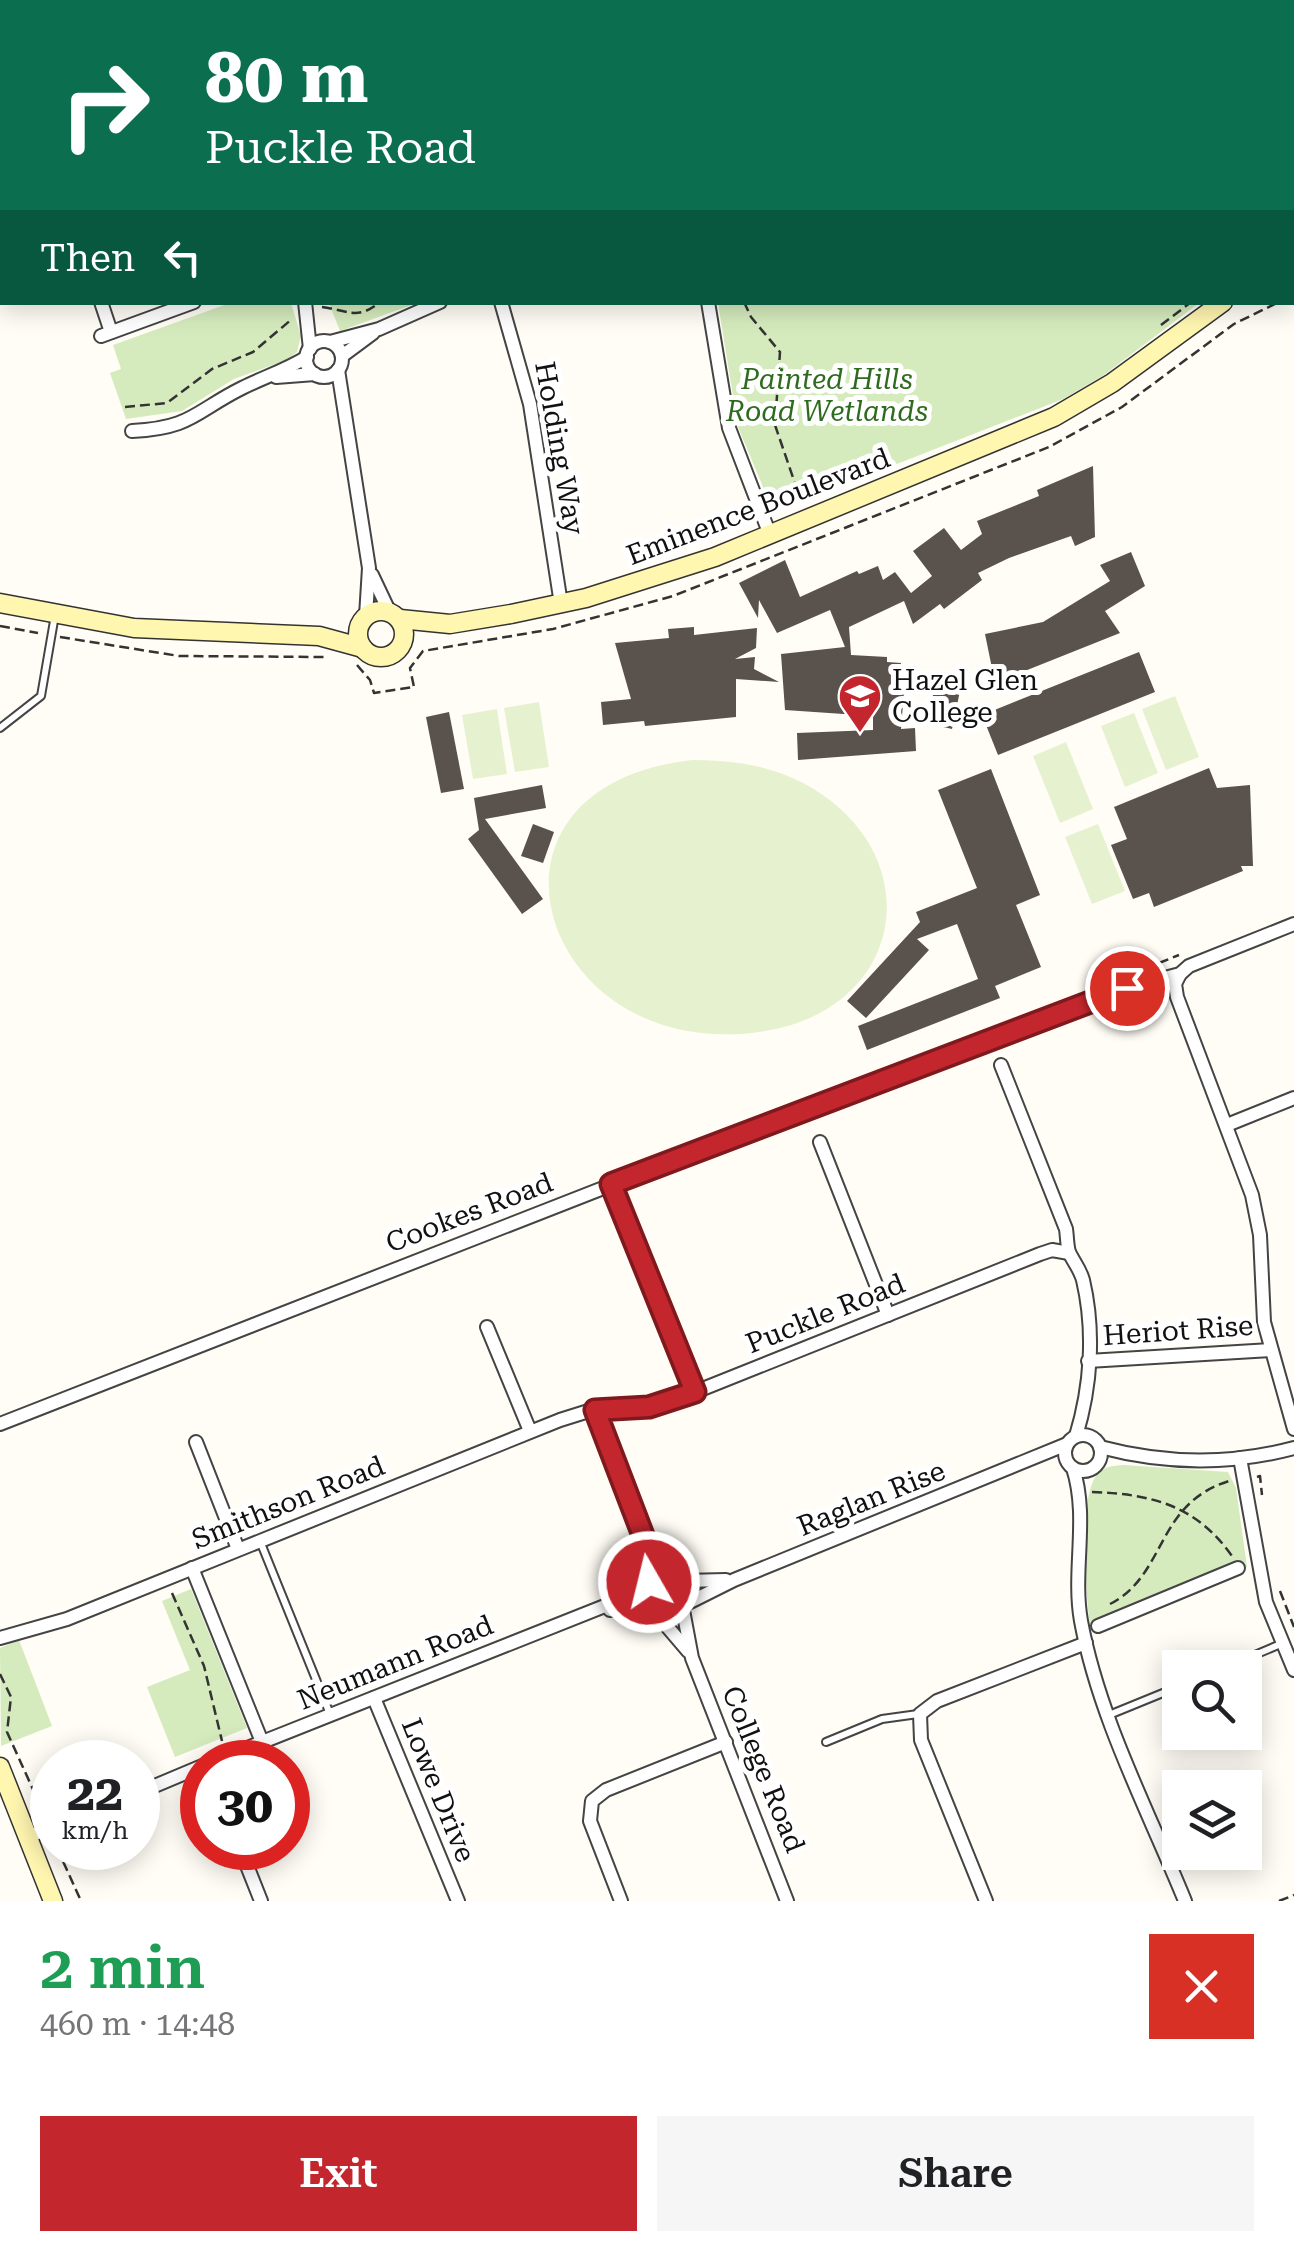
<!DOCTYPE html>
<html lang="en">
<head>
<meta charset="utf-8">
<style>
	:root { --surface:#fff; --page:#f6f6f6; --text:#202124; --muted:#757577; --accent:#c4262e }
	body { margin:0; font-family:"Roboto Serif",serif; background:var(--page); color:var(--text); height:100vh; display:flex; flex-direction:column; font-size:38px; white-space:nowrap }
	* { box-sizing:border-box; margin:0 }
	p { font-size:32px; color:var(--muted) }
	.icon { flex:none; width:55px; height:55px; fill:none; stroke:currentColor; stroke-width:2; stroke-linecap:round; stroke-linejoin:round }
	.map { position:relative; height:1901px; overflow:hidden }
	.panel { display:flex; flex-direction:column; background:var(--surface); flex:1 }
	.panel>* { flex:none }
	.banner { position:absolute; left:0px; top:0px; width:1295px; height:305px; box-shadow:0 5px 25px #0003; background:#0b6e4f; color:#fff; overflow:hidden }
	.controls { position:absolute; left:1162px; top:1650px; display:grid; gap:20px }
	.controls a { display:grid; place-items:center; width:100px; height:100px; border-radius:0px; background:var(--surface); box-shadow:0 5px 25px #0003; font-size:50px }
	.speed { position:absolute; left:30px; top:1740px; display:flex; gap:20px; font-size:50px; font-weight:700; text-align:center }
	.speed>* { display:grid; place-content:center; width:130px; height:130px; border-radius:50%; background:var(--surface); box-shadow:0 5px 25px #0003; line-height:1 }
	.speed small { font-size:25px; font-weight:400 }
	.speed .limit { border:15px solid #d22; background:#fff; color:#111 }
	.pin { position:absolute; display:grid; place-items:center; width:85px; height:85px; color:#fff; margin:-42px; border:5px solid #fff; border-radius:50%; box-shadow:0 2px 10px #0007 }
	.me { position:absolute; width:110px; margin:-55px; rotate:352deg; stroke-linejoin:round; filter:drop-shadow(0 0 8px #0008) }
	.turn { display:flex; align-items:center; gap:35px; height:210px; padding:0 40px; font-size:45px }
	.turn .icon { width:130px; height:130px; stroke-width:2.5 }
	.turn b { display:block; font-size:70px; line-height:85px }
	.then { display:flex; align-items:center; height:95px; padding:0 40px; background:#0003; gap:20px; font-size:38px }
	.round { display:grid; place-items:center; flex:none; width:105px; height:105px; border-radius:0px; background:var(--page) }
	.head { display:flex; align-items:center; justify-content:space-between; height:170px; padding:0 40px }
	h1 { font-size:60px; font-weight:600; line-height:75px; color:#1e9e55 }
	.action { display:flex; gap:20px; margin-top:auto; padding:20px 40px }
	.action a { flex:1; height:115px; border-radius:0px; background:var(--accent); color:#fff; font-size:40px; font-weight:600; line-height:115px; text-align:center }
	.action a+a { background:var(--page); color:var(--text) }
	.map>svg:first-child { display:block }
	.green { fill:#d5ebbd }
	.pitch { fill:#e6f2cf }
	.building { fill:#5a524d }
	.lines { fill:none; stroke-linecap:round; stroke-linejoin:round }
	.lane-casing { stroke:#444; stroke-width:10 }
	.street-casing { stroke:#444; stroke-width:16 }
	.secondary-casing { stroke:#333; stroke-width:21 }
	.path { stroke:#333; stroke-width:2.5; stroke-dasharray:10 5; stroke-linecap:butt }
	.lane { stroke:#fff; stroke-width:6 }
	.street { stroke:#fff; stroke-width:12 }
	.secondary { stroke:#fff6b0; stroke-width:18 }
	.route-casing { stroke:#7f191e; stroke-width:25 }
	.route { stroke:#c4262e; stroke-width:18 }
	.labels { text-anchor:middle; stroke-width:10; stroke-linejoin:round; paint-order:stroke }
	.park-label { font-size:28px; font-style:italic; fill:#2f6b1f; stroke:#fff }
	.street-label { font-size:28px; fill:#111; stroke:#fff }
	.poi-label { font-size:28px; fill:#111; stroke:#fff; text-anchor:start }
</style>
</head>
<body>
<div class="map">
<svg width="1294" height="1901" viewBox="0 0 1294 1901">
	<rect width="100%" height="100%" fill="#fffdf5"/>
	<g class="green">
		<polygon points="230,303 291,303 301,336 297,352 286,360 234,379 182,411 126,419 110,373 121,369 113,345"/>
		<polygon points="329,303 417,303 340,331"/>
		<polygon points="718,303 718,302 1199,303 1104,375 1063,399 777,511 771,506 738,427"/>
		<path d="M 1124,1465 L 1228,1472 L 1236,1488 L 1247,1567 L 1091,1631 C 1086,1600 1078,1501 1096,1476 C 1102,1466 1113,1466 1124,1465 Z"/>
		<polygon points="191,1589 247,1728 175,1757 147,1687 190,1670 162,1601"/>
		<polygon points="19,1640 52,1726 1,1746 0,1648"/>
	</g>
	<g class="pitch">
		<polygon points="1175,696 1199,757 1166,770 1142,709"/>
		<polygon points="539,702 549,767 515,772 504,708"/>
		<polygon points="497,709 507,774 473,779 462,715"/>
		<polygon points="1134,713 1158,773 1125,787 1101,726"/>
		<polygon points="1066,742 1093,809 1060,823 1033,756"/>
		<path d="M 693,760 C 731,760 769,765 803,783 C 930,850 909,1008 765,1031 C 540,1068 451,786 693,760 Z"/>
		<polygon points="1098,824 1125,891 1092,904 1065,837"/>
	</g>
	<g class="building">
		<polygon points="1093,466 1095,537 1075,546 1071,536 1009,558 978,573 982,580 944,609 940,604 913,624 904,601 849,627 851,655 887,657 887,662 901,663 900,679 905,679 901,729 915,728 916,751 798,760 797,733 873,730 873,716 785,710 781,654 845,647 830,610 777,633 759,600 758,618 739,583 785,560 800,597 857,571 859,574 878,566 883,580 895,572 911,593 932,576 913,551 944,528 961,550 982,534 977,521 1039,496 1037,490"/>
		<polygon points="1131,552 1145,586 1105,611 1120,633 995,683 985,634 1043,622 1110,581 1100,565"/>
		<polygon points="694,627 694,635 757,628 756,648 735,659 755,657 754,669 779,682 736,679 736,717 645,726 644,721 603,725 601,702 631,699 615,643 669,638 668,629"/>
		<polygon points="1139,652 1155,692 998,755 982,715"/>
		<polygon points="936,681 961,686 952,729 927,723"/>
		<polygon points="449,712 464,789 441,793 426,717"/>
		<polygon points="1209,768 1217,788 1250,785 1253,866 1241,866 1243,871 1154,907 1149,893 1133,899 1111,845 1127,839 1114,807"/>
		<polygon points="991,769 1040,895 1016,905 1041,967 995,986 1000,998 867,1050 858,1026 978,979 957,924 917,939 929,950 866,1018 847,1001 920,922 916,912 977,888 938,790"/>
		<polygon points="542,785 546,808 485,819 543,899 522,914 468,839 479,830 474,798"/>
		<polygon points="533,824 554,832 543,863 521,856"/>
	</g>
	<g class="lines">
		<g class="lane-casing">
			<g id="lane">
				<polyline points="0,728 41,696 55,615"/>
				<polyline points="260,1541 330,1714"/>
				<polyline points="1224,1668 1283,1643"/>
				<polyline points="1109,1715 1180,1686"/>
				<polyline points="826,1742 882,1719 918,1714"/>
			</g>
		</g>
		<g class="street-casing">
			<g id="street">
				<polyline points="44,2 45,0"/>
				<polyline points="304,2 304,0"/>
				<polyline points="985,2 987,0"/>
				<polyline points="101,302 111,332"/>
				<polyline points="305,302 310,349"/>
				<polyline points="501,302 530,404 561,604"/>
				<polyline points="708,302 729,428 770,535"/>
				<polyline points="101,336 194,302"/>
				<circle cx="324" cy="359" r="18"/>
				<polyline points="330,342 379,329 440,302"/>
				<polyline points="342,356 373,333"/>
				<polyline points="338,370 369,568 366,616"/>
				<polyline points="276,377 315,374"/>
				<path d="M 132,431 C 192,428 194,412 242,388 C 264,377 286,370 307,357"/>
				<polyline points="372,575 389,611"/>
				<polyline points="1180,974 1175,984 1177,997 1252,1195 1260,1235 1264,1322 1294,1429"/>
				<path d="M 1001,1065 L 1066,1229 C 1067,1235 1067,1246 1069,1252 C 1073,1261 1080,1269 1083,1280 C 1095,1331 1091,1387 1076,1436"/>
				<polyline points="1227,1125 1294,1098"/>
				<polyline points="820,1142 888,1315"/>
				<polyline points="611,1184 695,1392"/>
				<polyline points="487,1327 530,1431"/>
				<polyline points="1088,1361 1271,1350"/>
				<polyline points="595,1409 644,1537 652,1579"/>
				<polyline points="0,1424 992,1036 1127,988 1180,974 1189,966 1294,924"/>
				<circle cx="1083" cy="1453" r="18"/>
				<polyline points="196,1442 238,1549"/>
				<path d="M 1100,1447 C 1164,1464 1230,1465 1294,1448"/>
				<polyline points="1240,1458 1266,1602 1294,1670"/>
				<path d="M 1073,1468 C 1089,1518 1072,1570 1081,1621 C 1099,1718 1148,1810 1185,1901"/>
				<polyline points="645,1539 675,1575"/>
				<polyline points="192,1568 262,1742"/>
				<polyline points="683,1581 726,1580"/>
				<polyline points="688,1603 734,1580 1067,1444"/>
				<polyline points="610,1610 649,1609"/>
				<polyline points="683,1610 665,1618 652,1612 644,1596 649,1583 669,1574 679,1578 687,1588 683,1610 692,1658 787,1901"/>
				<polyline points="659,1617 688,1651"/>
				<polyline points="1098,1626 1238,1568"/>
				<polyline points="0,1638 67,1619 560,1420 595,1409 665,1404 1040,1254 1052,1250 1069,1253"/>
				<polyline points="374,1698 458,1901"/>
				<polyline points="212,1762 645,1590"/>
				<polyline points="138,1793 202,1766"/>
				<polyline points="28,1837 52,1827"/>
				<polyline points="240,1848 261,1901"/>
				<polyline points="621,1901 590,1821 592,1801 606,1790 726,1742"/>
				<polyline points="986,1901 921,1740 920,1714 937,1701 1086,1643"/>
			</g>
		</g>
		<g class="secondary-casing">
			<g id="secondary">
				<polyline points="1292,269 1294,269"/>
				<polyline points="0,603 134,628 319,636 363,648"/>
				<circle cx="381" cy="634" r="23"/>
				<polyline points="400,619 450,624 511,614 586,598 715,557 1054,417 1112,383 1223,302"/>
				<polyline points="0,1767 53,1901"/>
			</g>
		</g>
		<g class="path">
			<polyline points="1030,0 1030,2"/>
			<polyline points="1126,2 1130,0"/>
			<polyline points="1292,297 1294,297"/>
			<polyline points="744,302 751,317 780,352 775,425 801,501 817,495"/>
			<path d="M 322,307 C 347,310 357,321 380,302"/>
			<polyline points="1161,325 1190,303"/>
			<polyline points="125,407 167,403 212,369 253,352 292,319"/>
			<polyline points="773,508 799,501"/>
			<polyline points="0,626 38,633"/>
			<polyline points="60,637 179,656 326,657"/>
			<polyline points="357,665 370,680 374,693 414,687 410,668 423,651 553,629 673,596 1049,447 1122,407 1234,324 1279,302"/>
			<polyline points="1159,963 1179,955"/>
			<polyline points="1257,1477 1260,1476 1262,1495"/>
			<path d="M 1092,1492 C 1151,1494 1196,1505 1232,1556"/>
			<polyline points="1280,1591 1294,1627"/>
			<polyline points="172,1593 204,1666 222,1741"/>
			<path d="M 1110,1604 C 1167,1575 1155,1504 1229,1481"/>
			<polyline points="0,1674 11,1697 7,1732 45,1816"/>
			<polyline points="57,1848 81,1901"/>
			<polyline points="1279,1901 1294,1895"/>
		</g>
		<use href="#lane" class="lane"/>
		<use href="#street" class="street"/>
		<use href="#secondary" class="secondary"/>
	</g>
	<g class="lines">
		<g class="route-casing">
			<polyline id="route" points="649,1582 652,1580 644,1538 595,1410 649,1407 695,1392 611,1184 1127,988"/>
		</g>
		<use href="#route" class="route"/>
	</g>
	<defs>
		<g id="school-pin" transform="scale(2.25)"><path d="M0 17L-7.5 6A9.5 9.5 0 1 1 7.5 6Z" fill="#c4262e" stroke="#fff"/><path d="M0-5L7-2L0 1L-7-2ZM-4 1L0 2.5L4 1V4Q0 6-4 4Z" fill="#fff"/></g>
	</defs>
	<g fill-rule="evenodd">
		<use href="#school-pin" x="860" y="696"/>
	</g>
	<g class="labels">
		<g class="park-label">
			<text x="827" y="389">Painted Hills<tspan x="827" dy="32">Road Wetlands</tspan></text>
		</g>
		<g class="street-label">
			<text transform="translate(560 448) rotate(80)" y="10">Holding Way</text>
			<text transform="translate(758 506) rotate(-21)" y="10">Eminence Boulevard</text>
			<text transform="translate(469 1212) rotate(-21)" y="10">Cookes Road</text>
			<text transform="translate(825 1313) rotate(-22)" y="10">Puckle Road</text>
			<text transform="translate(1178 1330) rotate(-4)" y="10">Heriot Rise</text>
			<text transform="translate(871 1498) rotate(-22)" y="10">Raglan Rise</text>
			<text transform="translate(288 1502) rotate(-22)" y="10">Smithson Road</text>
			<text transform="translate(395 1662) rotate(-22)" y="10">Neumann Road</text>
			<text transform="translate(764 1769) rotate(68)" y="10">College Road</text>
			<text transform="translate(439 1790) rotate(68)" y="10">Lowe Drive</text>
		</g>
		<g class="poi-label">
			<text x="892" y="690">Hazel Glen<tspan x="892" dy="32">College</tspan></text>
		</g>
	</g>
</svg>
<div class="controls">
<a><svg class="icon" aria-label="search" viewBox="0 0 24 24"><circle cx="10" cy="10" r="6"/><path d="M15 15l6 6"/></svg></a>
<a><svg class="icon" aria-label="layers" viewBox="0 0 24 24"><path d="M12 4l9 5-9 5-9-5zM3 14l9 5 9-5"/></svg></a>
</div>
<div class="speed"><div>22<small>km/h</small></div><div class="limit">30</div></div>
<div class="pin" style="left:1127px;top:988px;background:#d93025"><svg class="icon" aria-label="arrive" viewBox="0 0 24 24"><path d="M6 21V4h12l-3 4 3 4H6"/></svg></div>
<svg class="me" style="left:649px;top:1582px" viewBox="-20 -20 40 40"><circle r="17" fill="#c4262e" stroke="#fff" stroke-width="3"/><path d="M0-11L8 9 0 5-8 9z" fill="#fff"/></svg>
<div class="banner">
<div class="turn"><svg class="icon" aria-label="right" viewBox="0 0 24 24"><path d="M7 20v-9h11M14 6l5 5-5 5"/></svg><div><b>80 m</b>Puckle Road</div></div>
<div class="then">Then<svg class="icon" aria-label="left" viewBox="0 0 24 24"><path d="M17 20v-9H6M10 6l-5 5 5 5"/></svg></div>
</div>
</div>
<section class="panel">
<div class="head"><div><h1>2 min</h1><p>460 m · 14:48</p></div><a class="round" style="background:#d93025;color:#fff"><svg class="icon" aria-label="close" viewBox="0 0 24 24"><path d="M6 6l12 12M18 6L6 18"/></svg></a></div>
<div class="action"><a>Exit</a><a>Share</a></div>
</section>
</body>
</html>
